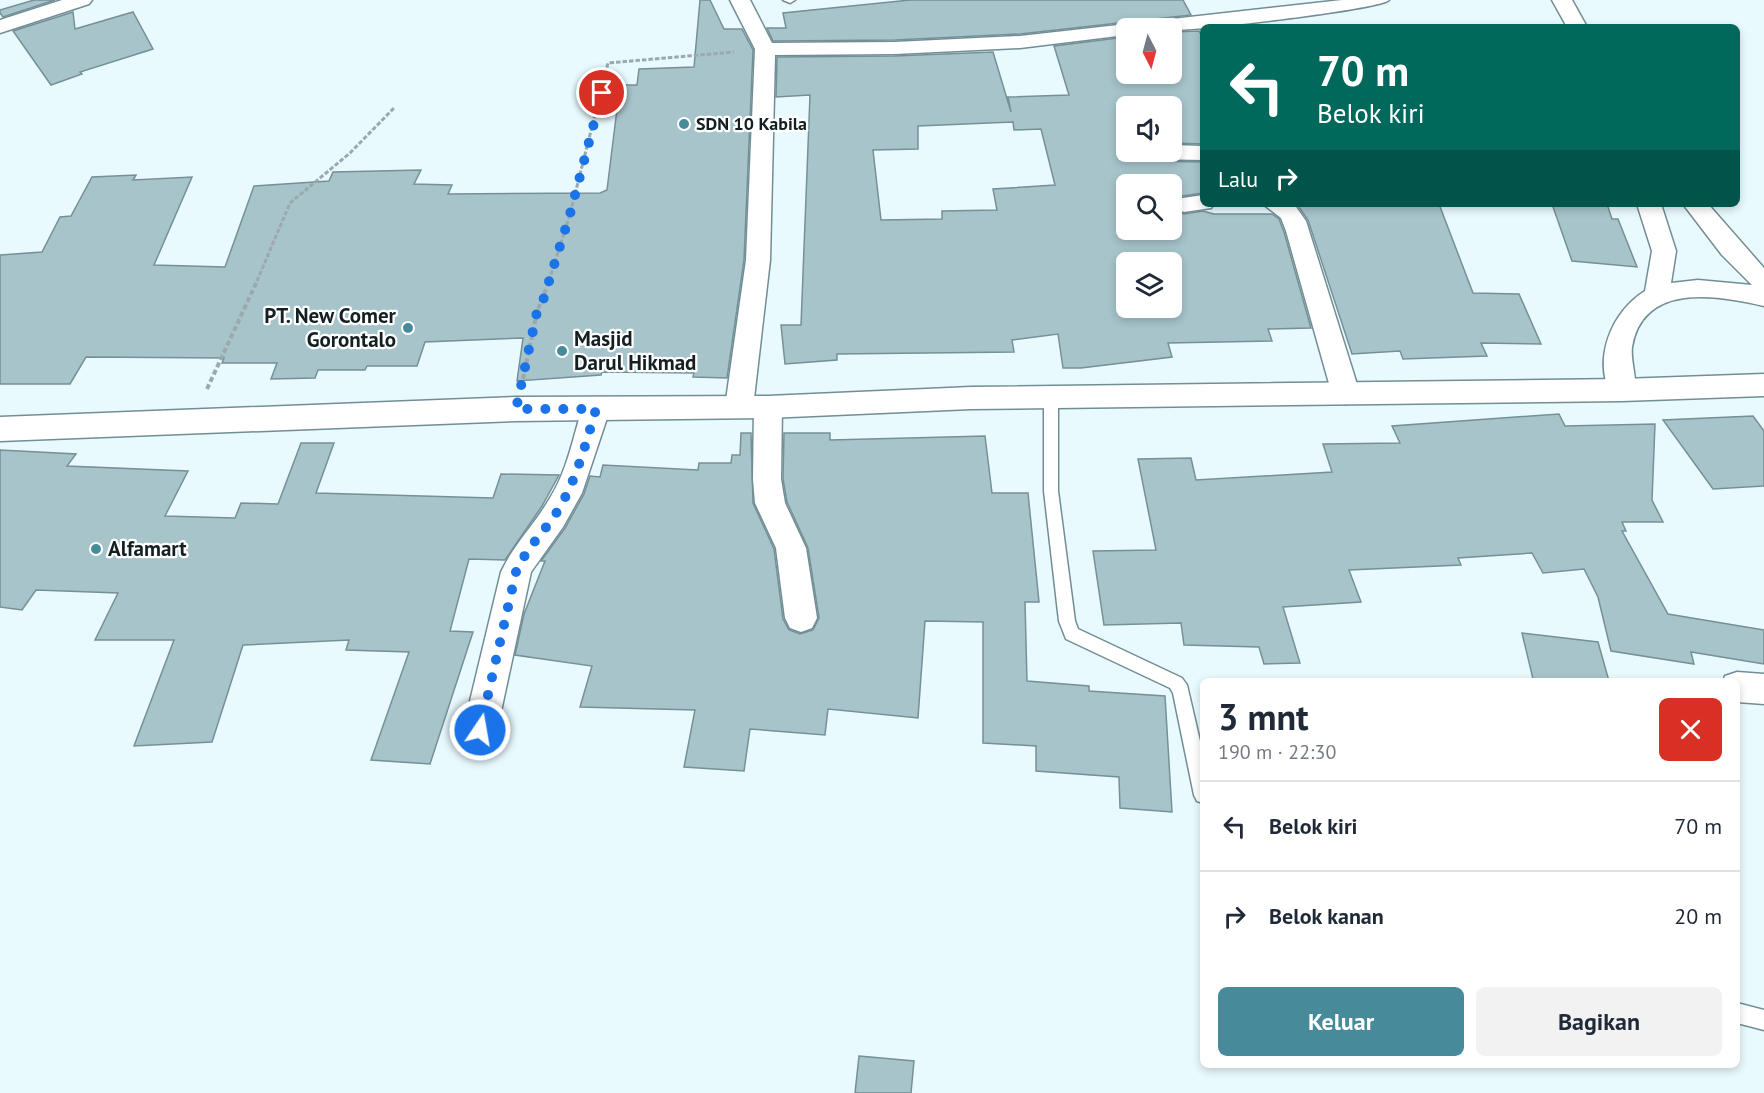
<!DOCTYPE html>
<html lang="id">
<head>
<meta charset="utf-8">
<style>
	:root { --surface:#fff; --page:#f2f2f3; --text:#1f2937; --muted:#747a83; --line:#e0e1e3; --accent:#478a9a }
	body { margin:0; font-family:"PT Sans",sans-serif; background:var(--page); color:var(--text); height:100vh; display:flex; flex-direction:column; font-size:22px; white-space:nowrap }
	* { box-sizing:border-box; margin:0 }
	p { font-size:20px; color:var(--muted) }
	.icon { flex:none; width:33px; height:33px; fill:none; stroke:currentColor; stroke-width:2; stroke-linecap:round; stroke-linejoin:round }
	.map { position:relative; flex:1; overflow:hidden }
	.sheet { position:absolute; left:1200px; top:678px; width:540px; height:390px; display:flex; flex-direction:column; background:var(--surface); border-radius:9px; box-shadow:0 3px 9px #0003 }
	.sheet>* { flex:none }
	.top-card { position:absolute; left:1200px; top:24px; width:540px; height:183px; border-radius:9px; box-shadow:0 3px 9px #0003; background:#00695c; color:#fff; overflow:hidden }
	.needle { width:39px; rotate:174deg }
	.controls { position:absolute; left:1116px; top:18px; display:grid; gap:12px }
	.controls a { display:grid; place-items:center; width:66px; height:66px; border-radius:9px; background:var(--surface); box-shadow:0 3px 9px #0003; font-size:30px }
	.pin { position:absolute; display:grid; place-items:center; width:51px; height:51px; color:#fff; margin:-26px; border:3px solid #fff; border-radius:50%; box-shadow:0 2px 6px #0007 }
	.me { position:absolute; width:66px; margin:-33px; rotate:12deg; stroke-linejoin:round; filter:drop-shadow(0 0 4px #0008) }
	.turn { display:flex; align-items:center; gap:21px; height:126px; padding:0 18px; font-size:27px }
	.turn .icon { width:78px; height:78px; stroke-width:2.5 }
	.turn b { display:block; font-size:42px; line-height:51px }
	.then { display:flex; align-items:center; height:57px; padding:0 18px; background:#0003; gap:12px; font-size:22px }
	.round { display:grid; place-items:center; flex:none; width:63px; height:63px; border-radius:9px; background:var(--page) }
	.headline { display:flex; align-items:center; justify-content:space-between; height:102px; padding:0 18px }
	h1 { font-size:36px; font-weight:700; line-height:45px }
	.action { display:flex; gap:12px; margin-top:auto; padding:12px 18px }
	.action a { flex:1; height:69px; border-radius:9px; background:var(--accent); color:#fff; font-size:24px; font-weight:700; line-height:69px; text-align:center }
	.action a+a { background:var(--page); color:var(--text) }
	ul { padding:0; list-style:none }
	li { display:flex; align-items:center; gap:18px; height:90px; padding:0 18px; border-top:2px solid var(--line) }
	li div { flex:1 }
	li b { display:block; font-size:22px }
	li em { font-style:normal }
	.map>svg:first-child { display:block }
	.building { fill:#a7c4cb; stroke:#759097; stroke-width:1.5; fill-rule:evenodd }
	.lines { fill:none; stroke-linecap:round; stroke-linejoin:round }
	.service-casing { stroke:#728d94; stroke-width:3 }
	.minor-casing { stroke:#728d94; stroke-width:3 }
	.secondary-casing { stroke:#728d94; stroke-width:3 }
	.path-far1 { stroke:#9ba9ae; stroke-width:3; stroke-dasharray:4.5 2; stroke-linecap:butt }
	.path { stroke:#9ba9ae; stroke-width:4; stroke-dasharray:5 3; stroke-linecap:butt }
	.service { fill:#fff; fill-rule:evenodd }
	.minor { fill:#fff; fill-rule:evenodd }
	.secondary { fill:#fff; fill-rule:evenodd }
	.route { stroke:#1a73e8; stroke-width:10; stroke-dasharray:0 18 }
	.poi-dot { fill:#478a9a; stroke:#fff; stroke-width:2 }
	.labels { text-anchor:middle; stroke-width:4.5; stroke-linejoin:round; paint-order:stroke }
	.far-poi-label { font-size:18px; font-weight:bold; fill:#141f22; stroke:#fff; text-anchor:start }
	.poi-label { font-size:21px; font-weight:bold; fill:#141f22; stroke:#fff; text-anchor:start }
</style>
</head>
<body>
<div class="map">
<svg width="1764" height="1093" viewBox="0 0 1764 1093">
	<rect width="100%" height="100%" fill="#e9faff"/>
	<g class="building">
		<polygon points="34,0 55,0 3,17 0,13 0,10"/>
		<polygon points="700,0 710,0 724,29 742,29 753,50 744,260 727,378 693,377 694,373 602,372 601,375 517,381 523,338 425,342 417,366 367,366 365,370 318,370 315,378 271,379 277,363 222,363 224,358 86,357 70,384 0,384 0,255 42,252 60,217 71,216 92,177 136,175 133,180 192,177 154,265 225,267 254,186 329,181 333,172 421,170 414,184 452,185 448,194 600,193 607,190 620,85 637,85 639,69 694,67"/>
		<polygon points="910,0 1183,0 1191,15 1020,34 895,40 773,41 767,28 786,28 783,13"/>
		<polygon points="73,12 75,29 133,12 153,49 80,72 82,74 51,85 13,31"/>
		<path d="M 1199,31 L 1203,39 L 1203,144 L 1172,143 L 1172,106 L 1126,106 L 1126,152 L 1139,152 L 1142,158 L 1151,161 L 1203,162 L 1203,193 L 1176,197 L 1172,201 L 1172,184 L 1126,184 L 1126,230 L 1172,230 L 1172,207 L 1184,214 L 1203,211 L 1214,214 L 1272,214 L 1279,219 L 1284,232 L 1311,328 L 1268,329 L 1272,341 L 1168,343 L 1172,357 L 1081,368 L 1063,368 L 1058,334 L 1012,340 L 1014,352 L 837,354 L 837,360 L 785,364 L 781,325 L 801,325 L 810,95 L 776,97 L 777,57 L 895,56 L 993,52 L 1011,112 L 1008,97 L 1069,95 L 1054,46 L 1126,37 L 1126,74 L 1172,74 L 1172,32 ZM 1013,122 L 1014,130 L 1041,129 L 1055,185 L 993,189 L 997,210 L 942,211 L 942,219 L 881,220 L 873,150 L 918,149 L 918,126 ZM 1126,262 L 1172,262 L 1172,308 L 1126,308 Z"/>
		<polygon points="1297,204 1439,204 1473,293 1519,294 1541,344 1481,343 1487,356 1403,359 1400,351 1352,354 1308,220"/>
		<polygon points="1552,204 1607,204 1612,219 1618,219 1637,267 1572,261"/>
		<polygon points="1559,414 1565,426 1655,424 1652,500 1663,522 1622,522 1626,531 1622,531 1668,614 1764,630 1764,664 1691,652 1694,664 1611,651 1598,597 1584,569 1543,573 1532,553 1458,558 1461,565 1349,570 1361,602 1283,607 1300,663 1264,664 1259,647 1184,645 1181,623 1104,625 1093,551 1156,550 1138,459 1191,458 1196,480 1332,472 1323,444 1400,443 1392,426"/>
		<polygon points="1753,416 1764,431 1764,486 1713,489 1663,420"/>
		<polygon points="741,433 751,433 753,503 774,549 783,619 789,630 800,634 813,630 819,618 808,548 787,502 783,479 784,433 830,433 830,440 985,436 992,493 1028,493 1039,602 1025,602 1027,681 1089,686 1089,691 1165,696 1172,812 1120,808 1119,777 1036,771 1036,746 983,743 983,622 925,621 918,718 828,709 825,735 750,729 744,771 684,767 695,710 580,707 592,666 515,655 524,614 545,561 541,561 565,528 584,494 590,476 600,477 603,465 698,470 699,463 731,463 732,455 740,455"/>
		<polygon points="301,443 334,443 316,493 493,498 501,474 559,475 542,506 505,560 469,559 450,631 473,632 430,764 371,760 409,652 346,650 349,640 243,645 212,742 134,746 174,640 95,640 118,593 36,590 22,610 0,607 0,450 76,454 67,466 188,471 165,516 235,518 241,503 278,504"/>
		<polygon points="1522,633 1598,642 1609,681 1533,679"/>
		<polygon points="859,1056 914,1061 911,1093 855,1093"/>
	</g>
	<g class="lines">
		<g class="service-casing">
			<g id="service">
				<polygon points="783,0 795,0 790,3"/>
				<polygon points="1051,393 1058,398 1058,491 1075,621 1078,629 1182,678 1187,685 1203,754 1203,803 1197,801 1194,795 1173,693 1170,688 1066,639 1059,621 1044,491 1044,398"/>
				<polygon points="1737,1003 1764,1010 1764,1030 1737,1023"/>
			</g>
		</g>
		<g class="minor-casing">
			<g id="minor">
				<polygon points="62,0 92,0 89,4 0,33 0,20"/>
				<path d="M 730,0 L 750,0 L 772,43 L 895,42 L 1020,36 L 1342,0 L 1389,0 C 1382,9 1193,31 1172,30 C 1158,28 1141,28 1126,28 L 1126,35 L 1020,48 L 895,54 L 775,55 L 770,260 L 753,407 L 749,414 L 739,417 L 729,414 L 725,407 L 746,260 L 755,49 Z"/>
				<polygon points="1552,0 1572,0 1587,27 1567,27"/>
				<polygon points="1172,145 1203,146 1203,160 1152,159 1144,157 1141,152 1172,152"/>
				<polygon points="1203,195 1203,204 1214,204 1211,208 1184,212 1176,209 1172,204 1176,199"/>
				<polygon points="1263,204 1294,204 1306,221 1360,394 1356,401 1346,404 1336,401 1332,394 1286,231 1281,218"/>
				<path d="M 1637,204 L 1661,204 L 1676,251 L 1671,283 L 1698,280 L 1752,285 L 1722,255 L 1683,204 L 1708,204 L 1764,268 L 1764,306 C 1717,295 1643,282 1632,347 C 1630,364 1640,383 1632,397 L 1622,400 L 1612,397 C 1592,360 1611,312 1645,291 L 1652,251 Z"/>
				<polygon points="768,397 778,400 782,407 781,479 785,503 806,548 817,618 812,628 801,632 790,628 785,618 776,548 755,503 753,479 754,407 758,400"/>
				<path d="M 596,399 L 606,402 L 610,409 L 582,493 L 563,527 L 531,572 L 497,730 L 492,741 L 480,746 L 468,741 L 463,730 L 501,572 C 514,544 535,524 550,498 C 567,471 573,438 582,409 L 586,402 Z"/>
				<polygon points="1737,672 1764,674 1764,704 1737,702 1737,681 1723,681 1725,676"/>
			</g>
		</g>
		<g class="secondary-casing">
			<polygon id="secondary" points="1764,374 1764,396 1622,401 971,409 768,418 516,421 0,441 0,417 516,397 768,396 971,387 1622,379"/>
		</g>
		<g class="path-far1">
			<polyline points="257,281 290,203 350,153 394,108"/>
			<polyline points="549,281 570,214 608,63 734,52"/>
		</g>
		<g class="path">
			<polyline points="523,379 537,312 550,279"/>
			<polyline points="207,389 258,279"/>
		</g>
		<use href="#service" class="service"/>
		<use href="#minor" class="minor"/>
		<use href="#secondary" class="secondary"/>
	</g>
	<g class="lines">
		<path class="route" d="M 480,730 L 516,572 C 525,551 540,536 553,518 C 575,486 585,446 596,409 L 516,409 L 537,312 L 541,307 L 570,214 L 602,93"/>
	</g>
	<g class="poi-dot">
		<circle cx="684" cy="124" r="6"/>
		<circle cx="408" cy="328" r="6"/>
		<circle cx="562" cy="351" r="6"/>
		<circle cx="96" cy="549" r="6"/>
	</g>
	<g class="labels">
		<g class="far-poi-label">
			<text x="696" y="130">SDN 10 Kabila</text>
		</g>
		<g class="poi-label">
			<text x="396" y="323" text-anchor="end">PT. New Comer<tspan x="396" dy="24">Gorontalo</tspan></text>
			<text x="574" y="346">Masjid<tspan x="574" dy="24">Darul Hikmad</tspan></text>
			<text x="108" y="556">Alfamart</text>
		</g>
	</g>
</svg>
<div class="controls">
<a><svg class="needle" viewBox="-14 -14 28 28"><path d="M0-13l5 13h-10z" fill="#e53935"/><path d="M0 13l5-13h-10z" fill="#747a83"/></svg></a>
<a><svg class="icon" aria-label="sound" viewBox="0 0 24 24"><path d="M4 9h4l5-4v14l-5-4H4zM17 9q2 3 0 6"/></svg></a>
<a><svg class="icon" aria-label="search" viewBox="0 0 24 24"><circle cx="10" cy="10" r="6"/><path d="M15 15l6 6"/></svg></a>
<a><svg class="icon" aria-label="layers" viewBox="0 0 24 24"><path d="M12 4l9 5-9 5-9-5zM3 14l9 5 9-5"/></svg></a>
</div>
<div class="pin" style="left:602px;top:93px;background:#d93025"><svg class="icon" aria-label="arrive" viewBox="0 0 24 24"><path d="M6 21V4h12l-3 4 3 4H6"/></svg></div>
<svg class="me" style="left:480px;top:730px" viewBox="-20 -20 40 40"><circle r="17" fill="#1a73e8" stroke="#fff" stroke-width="3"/><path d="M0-11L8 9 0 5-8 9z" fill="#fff"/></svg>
<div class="top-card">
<div class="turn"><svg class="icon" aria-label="left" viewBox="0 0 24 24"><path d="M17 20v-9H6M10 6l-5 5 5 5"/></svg><div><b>70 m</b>Belok kiri</div></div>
<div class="then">Lalu<svg class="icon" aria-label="right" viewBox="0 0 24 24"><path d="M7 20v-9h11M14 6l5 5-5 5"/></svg></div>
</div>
<section class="sheet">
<div class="headline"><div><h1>3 mnt</h1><p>190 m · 22:30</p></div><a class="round" style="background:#d93025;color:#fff"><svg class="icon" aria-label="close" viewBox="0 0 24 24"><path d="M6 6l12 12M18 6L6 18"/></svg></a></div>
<ul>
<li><svg class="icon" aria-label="left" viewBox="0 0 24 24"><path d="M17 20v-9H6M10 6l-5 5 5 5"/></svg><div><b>Belok kiri</b></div><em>70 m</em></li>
<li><svg class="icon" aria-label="right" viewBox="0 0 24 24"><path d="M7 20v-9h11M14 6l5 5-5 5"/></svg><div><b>Belok kanan</b></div><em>20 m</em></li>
</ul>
<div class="action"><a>Keluar</a><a>Bagikan</a></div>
</section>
</div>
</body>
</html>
